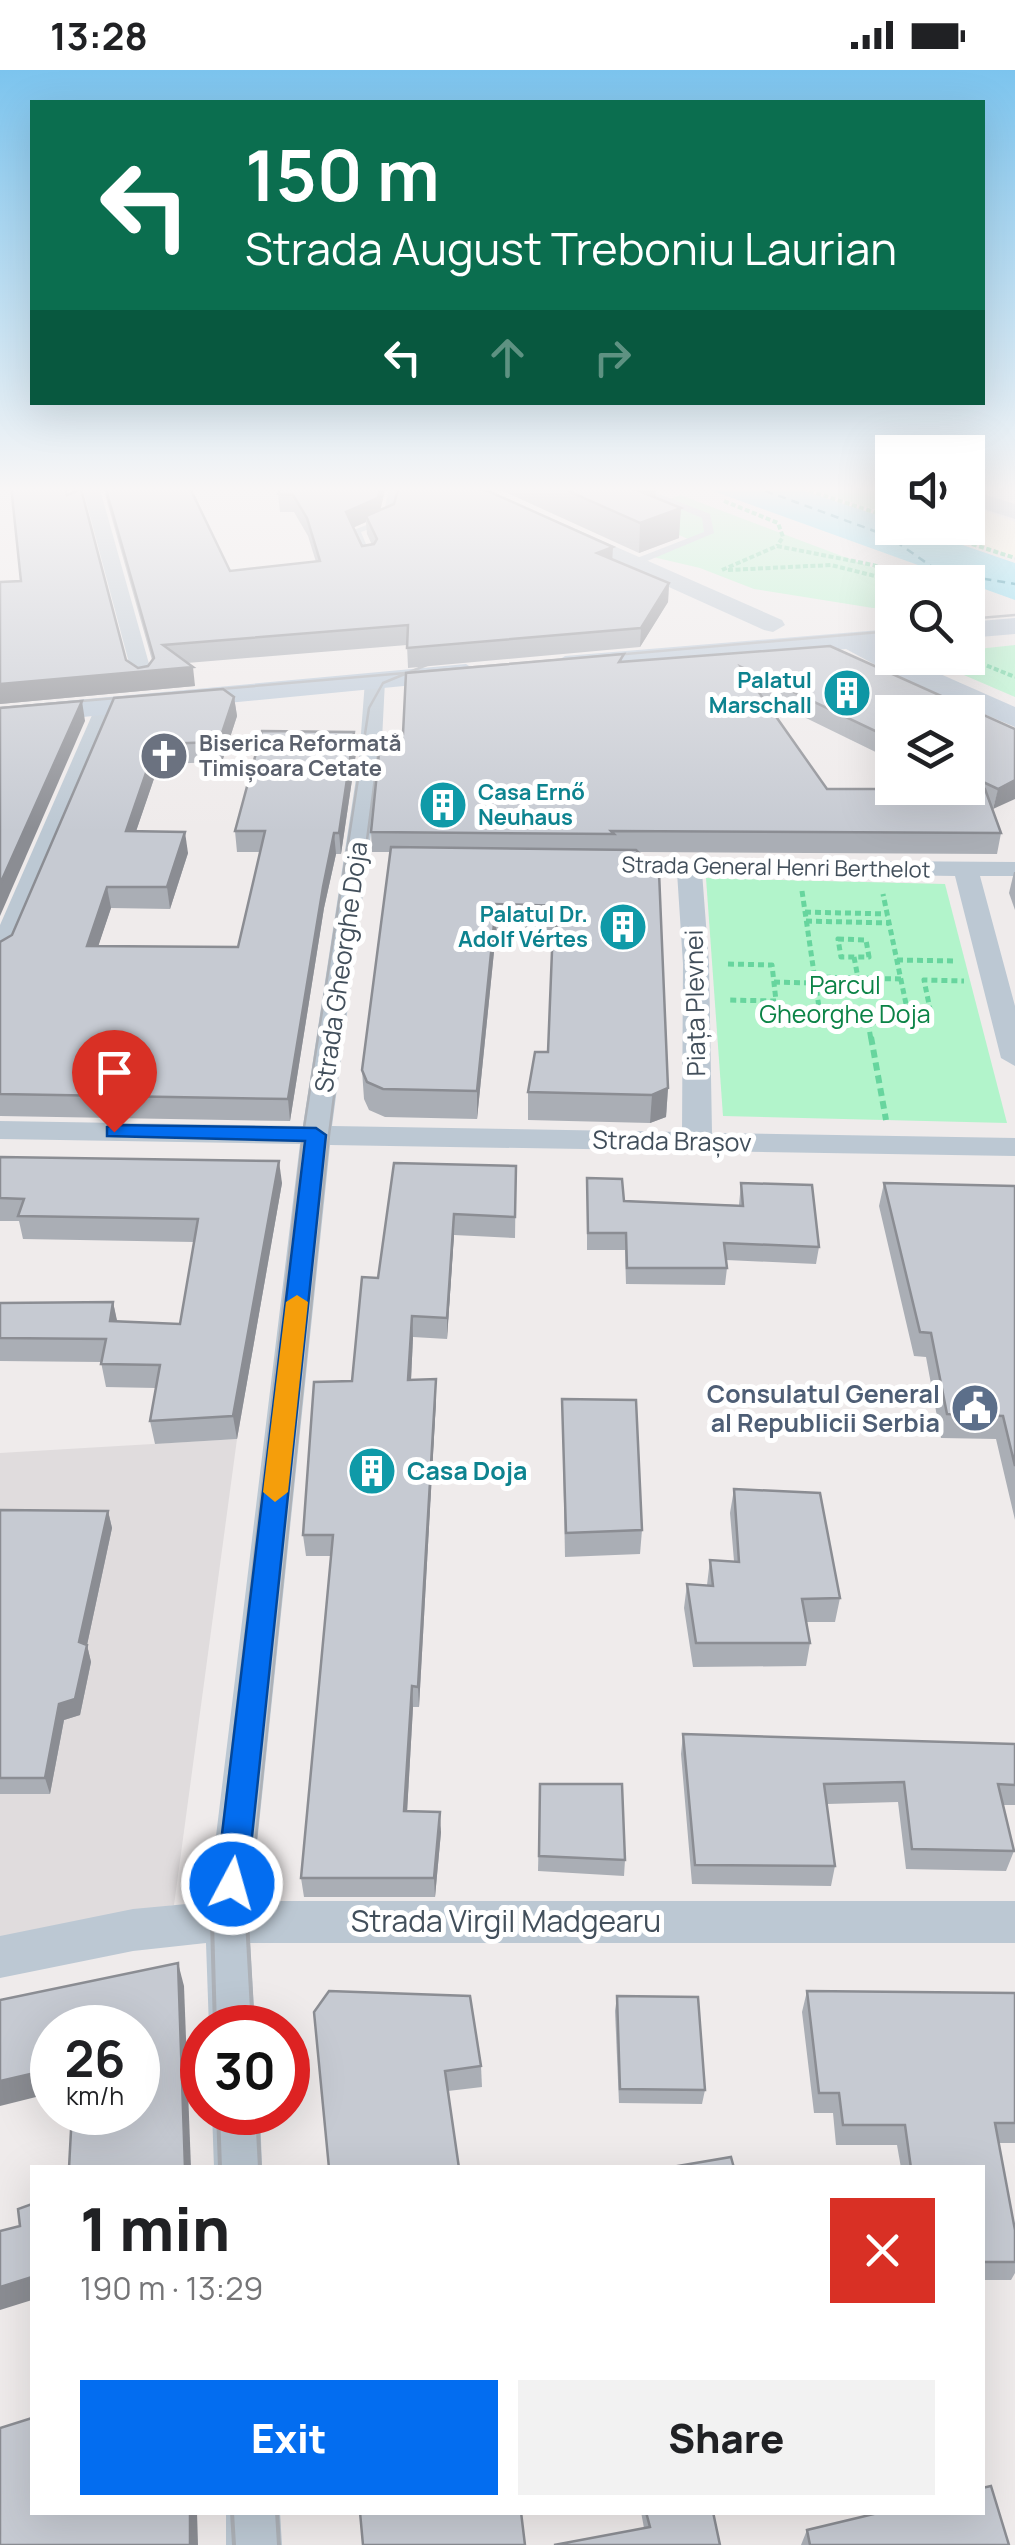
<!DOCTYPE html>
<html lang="en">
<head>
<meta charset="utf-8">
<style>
	:root { --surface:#fff; --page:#f2f2f2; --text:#202124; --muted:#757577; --accent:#036df0 }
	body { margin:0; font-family:Manrope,sans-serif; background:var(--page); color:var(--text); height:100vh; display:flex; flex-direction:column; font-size:38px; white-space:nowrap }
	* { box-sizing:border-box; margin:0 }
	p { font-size:32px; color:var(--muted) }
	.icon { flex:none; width:55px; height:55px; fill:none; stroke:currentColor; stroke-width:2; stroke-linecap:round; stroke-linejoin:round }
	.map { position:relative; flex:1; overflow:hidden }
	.drawer { position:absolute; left:30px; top:2095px; width:955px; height:350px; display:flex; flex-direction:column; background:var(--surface); border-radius:0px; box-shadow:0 10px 40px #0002 }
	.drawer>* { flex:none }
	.hud { position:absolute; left:30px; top:30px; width:955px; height:305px; border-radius:0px; box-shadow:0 10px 40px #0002; background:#0b6e4f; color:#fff; overflow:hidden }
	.controls { position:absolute; left:875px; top:365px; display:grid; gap:20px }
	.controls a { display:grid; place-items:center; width:110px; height:110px; border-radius:0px; background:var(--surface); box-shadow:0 10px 40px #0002; font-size:50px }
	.speed { position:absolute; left:30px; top:1935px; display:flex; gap:20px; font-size:50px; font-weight:700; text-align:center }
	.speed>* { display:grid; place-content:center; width:130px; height:130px; border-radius:50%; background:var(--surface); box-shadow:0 10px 40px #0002; line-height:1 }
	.speed small { font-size:25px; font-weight:400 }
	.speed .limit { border:15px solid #d22; background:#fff; color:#111 }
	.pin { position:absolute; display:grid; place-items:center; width:85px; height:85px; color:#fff; margin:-102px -42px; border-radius:50% 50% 50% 0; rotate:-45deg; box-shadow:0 0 10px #0007 }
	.pin .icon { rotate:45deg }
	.me { position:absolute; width:110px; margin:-55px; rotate:6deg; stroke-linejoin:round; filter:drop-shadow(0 0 8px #0008) }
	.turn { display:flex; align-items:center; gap:35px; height:210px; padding:0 50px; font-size:45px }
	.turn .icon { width:130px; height:130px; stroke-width:2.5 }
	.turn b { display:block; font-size:70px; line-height:85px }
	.lanes { display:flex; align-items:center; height:95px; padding:0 50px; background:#0003; justify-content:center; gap:50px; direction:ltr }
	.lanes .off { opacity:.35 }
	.round { display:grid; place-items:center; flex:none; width:105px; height:105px; border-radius:0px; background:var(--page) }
	.head { display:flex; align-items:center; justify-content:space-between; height:170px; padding:0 50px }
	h1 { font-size:60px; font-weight:800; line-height:75px }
	.button { display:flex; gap:20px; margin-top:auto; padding:20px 50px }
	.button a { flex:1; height:115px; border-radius:0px; background:var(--accent); color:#fff; font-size:40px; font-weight:800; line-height:115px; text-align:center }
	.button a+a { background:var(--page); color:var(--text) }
	.status { display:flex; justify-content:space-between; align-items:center; height:70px; padding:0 50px; background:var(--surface); direction:ltr }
	.status svg { height:28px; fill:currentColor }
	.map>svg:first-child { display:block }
	.commercial { fill:#fef5e0 }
	.education { fill:#e0dcdd }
	.green { fill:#b2f4cb }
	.water { fill:#7addf6 }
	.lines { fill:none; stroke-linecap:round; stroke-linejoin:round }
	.ferry { stroke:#0281a0; stroke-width:2.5; stroke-dasharray:8 6; stroke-linecap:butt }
	.path-far2 { stroke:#67d59e; stroke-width:4; stroke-dasharray:5 2.5; stroke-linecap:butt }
	.path-far1 { stroke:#67d59e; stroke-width:5; stroke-dasharray:6 4; stroke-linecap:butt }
	.path { stroke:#67d59e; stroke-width:6; stroke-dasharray:8 5; stroke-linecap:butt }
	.service { fill:#bcc8d3; fill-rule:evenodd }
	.minor { fill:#bcc8d3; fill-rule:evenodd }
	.tertiary { fill:#bcc8d3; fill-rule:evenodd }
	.secondary { fill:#bbc9d8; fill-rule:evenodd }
	.tram-far1 { stroke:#adb1b7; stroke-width:2.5 }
	.tram { stroke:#adb1b7; stroke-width:4 }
	.wall { fill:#aaaeb5; fill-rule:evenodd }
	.shaded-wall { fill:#8b8d93 }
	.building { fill:#c6cad2; stroke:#8b8d93; stroke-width:2.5 }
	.route { fill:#036df0; stroke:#02479c; stroke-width:2.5 }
	.slow { fill:#f59e0b }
	.labels { text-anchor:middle; stroke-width:10; stroke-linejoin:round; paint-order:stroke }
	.far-culture-label { font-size:22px; font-weight:bold; fill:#0d838f; stroke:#fff; text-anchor:end }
	.far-worship-label { font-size:22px; font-weight:bold; fill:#5b616d; stroke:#fff; text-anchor:start }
	.far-street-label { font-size:22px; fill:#424f5b; stroke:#fff }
	.street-label { font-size:25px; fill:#424f5b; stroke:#fff }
	.park-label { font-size:25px; fill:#0b8346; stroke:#fff }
	.service-label { font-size:25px; font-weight:bold; fill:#4e5e75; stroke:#fff; text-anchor:end }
	.culture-label { font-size:25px; font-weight:bold; fill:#0d838f; stroke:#fff; text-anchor:start }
	.near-street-label { font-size:30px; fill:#424f5b; stroke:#fff }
</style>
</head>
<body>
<div class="status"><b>13:28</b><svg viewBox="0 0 49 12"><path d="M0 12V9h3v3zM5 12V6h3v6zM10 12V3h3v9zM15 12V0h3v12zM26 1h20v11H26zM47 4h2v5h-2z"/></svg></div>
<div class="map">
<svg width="1015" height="2475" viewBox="0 0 1015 2475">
	<rect width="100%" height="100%" fill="#efebeb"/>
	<polygon class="commercial" points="971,436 1015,452 1015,487 931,458 968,458"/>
	<polygon class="education" points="237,1369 174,1835 0,1873 0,1383"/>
	<g class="green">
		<polygon points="801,416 892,416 892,445"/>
		<polygon points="680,425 911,512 892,512 892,537 873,538 754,519 700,498 653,487 693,471 629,444"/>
		<polygon points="1015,575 1015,627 929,590 968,588 968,580"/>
		<polygon points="706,808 945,814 1007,1053 723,1046"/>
	</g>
	<polygon class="water" points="699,416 789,416 892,450 892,458 913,458 1015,493 1015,530"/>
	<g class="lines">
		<polyline class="ferry" points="752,416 888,466 938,501 1015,514"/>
		<g class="path-far2">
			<polyline points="795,416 892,448"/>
			<polyline points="724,431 778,453 783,467 777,476"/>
			<polyline points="922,458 1015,488"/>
			<polyline points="722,500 777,476 873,495 921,512"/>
			<polyline points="728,500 831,495 899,512"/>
			<polyline points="916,510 938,501"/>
			<polyline points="973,590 1015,607"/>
		</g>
		<g class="path-far1">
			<polyline points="802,821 821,951 910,953 883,824"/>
			<polyline points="805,842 887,844"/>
			<polyline points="806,851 889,853"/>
			<polygon points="838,869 866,870 869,887 841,887"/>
			<polyline points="854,887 858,908"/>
			<polyline points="897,890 956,891"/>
			<polyline points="728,894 772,895 776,931 728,930"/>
			<polyline points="815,907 901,909"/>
			<polyline points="774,912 815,913"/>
			<polyline points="907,939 930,939 924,910 964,911"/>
			<polyline points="868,952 871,970"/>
		</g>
		<polyline class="path" points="871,967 886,1050"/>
		<g class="service">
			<polygon points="390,416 400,416 391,451 361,462 368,479 359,481 351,461 382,449"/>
			<polygon points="627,416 639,416 710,444 714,463 640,494 632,494 632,490 704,462 702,448"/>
		</g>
		<g class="minor">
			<polygon points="82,416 99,416 153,608 150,612 143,614 133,608"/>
			<polygon points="375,605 385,611 381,689 332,1056 682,1062 683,894 677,802 610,801 598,794 601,789 1015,792 1015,806 980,806 1015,936 1015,996 1001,988 955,806 702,802 709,894 712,1063 1015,1068 1015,1086 330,1075 251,1831 1015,1831 1015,1873 250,1873 255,1958 209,1958 206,1873 133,1881 0,1908 0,1866 133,1839 208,1832 300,1074 0,1069 0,1051 303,1056 359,689 365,611"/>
			<polygon points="107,630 118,636 13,885 0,893 0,855 96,636"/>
			<polygon points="212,2042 260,2042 262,2098 214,2098"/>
			<polygon points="226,2442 280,2442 282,2475 226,2475"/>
		</g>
		<polygon class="tertiary" points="564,454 782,550 785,555 773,562 764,560 556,466 556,456"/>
		<g class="secondary">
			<polygon points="968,419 1015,434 1015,449 968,434"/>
			<polygon points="1015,548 1015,564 968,568 968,552"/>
			<polygon points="892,559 892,575 882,576 892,582 892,588 904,588 1015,637 1015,657 905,611 846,579 565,604 551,595 565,586"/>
			<polygon points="466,594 480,603 476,609 0,655 0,637"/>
		</g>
		<g class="tram-far1">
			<polyline points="968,549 1015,545"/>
			<polyline points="0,638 892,561"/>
			<polyline points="212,1853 303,1064 369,638 383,613 434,592"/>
			<polyline points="247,1853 329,1065 379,677"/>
		</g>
		<g class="tram">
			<polyline points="212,1851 215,1958"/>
			<polyline points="247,1851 253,1958"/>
			<polyline points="218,2042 220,2098"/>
			<polyline points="257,2042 260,2098"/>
			<polyline points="232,2442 234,2475"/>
			<polyline points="277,2442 279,2475"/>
		</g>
	</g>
	<g class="wall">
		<path d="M 104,416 L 230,501 L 316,492 L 308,466 L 294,442 L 280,442 L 278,424 L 386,416 L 380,440 L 613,489 L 669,513 L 668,532 L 640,577 L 408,598 L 407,575 L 187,593 L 195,616 L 0,634 L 0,512 L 21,511 L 67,425 L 126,590 L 138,598 L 148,596 L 152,590 L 106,428 ZM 366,452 L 367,464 L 372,475 L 362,476 L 354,457 Z"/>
		<polygon points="478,416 656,416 655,427 679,468 639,483 505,422"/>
		<path d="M 830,576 L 1015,659 L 993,739 L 992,739 L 1001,763 L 997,784 L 638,782 L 668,1018 L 666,1047 L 650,1053 L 528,1050 L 528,1022 L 548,982 L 556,863 L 496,862 L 477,1049 L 385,1047 L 369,1040 L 364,1029 L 362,1000 L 390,782 L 372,782 L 371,762 L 403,664 L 624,592 ZM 763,627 L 892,690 L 892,642 L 968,642 L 968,718 L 948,718 L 952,719 L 827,719 Z"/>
		<polygon points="234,627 237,646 222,692 159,694 136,761 188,783 170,839 111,838 98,876 238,877 260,782 237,782 235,761 354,662 356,683 341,784 336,784 324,838 290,1051 0,1046 0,872 12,865 114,628"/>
		<polygon points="1014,802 1015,802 1015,840 1009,823"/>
		<polygon points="0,1087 282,1113 237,1369 155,1374 150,1351 156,1318 106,1317 101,1292 0,1291 0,1233 113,1232 117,1252 180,1254 194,1172 23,1169 19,1151 0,1151"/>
		<polygon points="394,1093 516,1096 515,1168 454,1165 447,1269 413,1267 411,1310 436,1331 419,1637 413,1637 407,1741 441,1762 435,1827 304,1827 301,1808 331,1486 306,1486 303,1465 352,1311 378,1208"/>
		<polygon points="587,1108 624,1131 739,1135 741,1113 819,1177 816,1194 726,1190 727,1198 725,1215 626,1214 625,1180 587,1180"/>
		<polygon points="884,1113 1015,1116 1015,1450 996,1369 941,1368 926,1287 914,1286 879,1136"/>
		<polygon points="562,1329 642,1460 640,1484 565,1487"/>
		<polygon points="734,1419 840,1528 835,1552 807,1552 810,1573 806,1596 693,1597 684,1538 687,1514 707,1515 710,1490 734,1491 730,1443"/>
		<polygon points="0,1440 108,1441 112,1458 87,1575 91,1592 80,1645 64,1650 50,1724 0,1724"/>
		<polygon points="683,1664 1015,1674 1015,1735 1003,1735 1014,1781 1006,1801 906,1799 898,1732 827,1734 835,1796 831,1816 692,1814 681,1684"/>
		<polygon points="540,1714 625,1790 624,1806 538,1801"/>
		<polygon points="807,1921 1015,1923 1015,2073 999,2073 1015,2160 1015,2203 1011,2210 982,2210 982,2098 901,2098 897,2075 836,2075 833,2043 814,2043 802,1942"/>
		<polygon points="617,1926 705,2020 702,2034 619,2033 615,1941"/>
		<polygon points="314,1942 481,1996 482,2017 448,2021"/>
		<polygon points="641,2442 713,2442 644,2458"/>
		<polygon points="807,2460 1009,2475 801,2475"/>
	</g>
	<g class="shaded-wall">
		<polygon points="381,416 386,416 379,446 366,446 366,452 348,460 346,442"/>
		<polygon points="624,416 656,416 655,432"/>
		<polygon points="681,438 679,468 639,483 640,453"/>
		<polygon points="613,477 612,495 597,483"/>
		<polygon points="669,513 668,532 640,577 641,558"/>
		<polygon points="193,597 195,616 0,634 0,614"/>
		<polygon points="234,627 237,646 222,692 219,672"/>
		<polygon points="82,631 85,651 0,846 0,814"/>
		<polygon points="354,662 356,683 341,784 339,763"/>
		<polygon points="156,674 159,694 129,782 126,761"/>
		<polygon points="1015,710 1015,729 993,739 998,719"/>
		<polygon points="185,762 188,783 170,839 167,817"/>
		<polygon points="334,763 336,784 324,838 290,1051 288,1029 323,817"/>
		<polygon points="107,817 111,838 91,898 87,876"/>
		<polygon points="496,834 496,862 477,1049 477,1021"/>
		<polygon points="668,1018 666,1047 650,1053 652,1025"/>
		<polygon points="279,1091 282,1113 237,1369 233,1346"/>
		<polygon points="454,1144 454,1165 447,1269 447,1248"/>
		<polygon points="113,1232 118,1255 110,1251"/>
		<polygon points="412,1246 413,1267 410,1331 408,1310"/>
		<polygon points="436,1309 436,1331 419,1637 418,1617"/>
		<polygon points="108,1441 112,1458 87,1575 91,1592 80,1645 64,1650 50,1724 45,1708 59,1634 79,1572"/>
		<polygon points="412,1616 413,1637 406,1761 404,1741"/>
		<polygon points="440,1742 441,1762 435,1827 434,1808"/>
		<polygon points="178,1893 184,1916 191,2098 185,2098"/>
		<polygon points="52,1999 52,2023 0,2036 0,2011"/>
		<polygon points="32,2207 32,2230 0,2240 0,2217"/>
		<polygon points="190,2442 197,2442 198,2475 190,2475"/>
	</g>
	<g class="building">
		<polygon points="11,416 65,416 67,425 81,419 126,590 138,598 148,596 154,588 105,416 189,416 230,501 320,491 307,448 293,425 278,424 282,416 381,416 378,428 346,442 362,476 374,474 377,469 366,446 394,434 399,416 468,416 488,421 613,477 597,483 669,513 641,558 407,578 408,555 163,575 193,597 0,614 0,512 21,511"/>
		<polygon points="557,416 627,416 681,438 640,453"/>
		<polygon points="830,576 1015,659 1015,710 998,719 968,705 968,642 892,642 892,669 741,597 827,719 985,719 1001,763 611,761 614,764 371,762 381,663 403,664 406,603 624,584 619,592"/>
		<polygon points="223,619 234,627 219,672 156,674 126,761 185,762 167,817 107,817 87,876 238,877 265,761 235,761 262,661 354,662 339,763 334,763 323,817 288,1029 0,1024 0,872 12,865 114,628"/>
		<polygon points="82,631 0,814 0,638"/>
		<polygon points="391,777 636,780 659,802 668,1018 652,1025 528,1022 535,982 548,982 552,881 560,836 496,834 477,1021 383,1019 367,1012 362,1000"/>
		<polygon points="0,1087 279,1091 233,1346 150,1351 160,1295 101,1294 106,1269 0,1268 0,1233 113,1232 110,1251 180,1254 198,1149 18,1146 24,1129 0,1128"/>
		<polygon points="394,1093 516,1096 515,1147 454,1144 447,1248 412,1246 408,1310 436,1309 418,1617 412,1616 404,1741 440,1742 434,1808 301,1808 333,1465 303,1465 314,1312 352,1311 362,1207 378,1208"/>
		<polygon points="587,1108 622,1109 624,1131 743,1136 741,1113 812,1115 819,1177 724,1173 727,1198 627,1198 626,1163 588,1163"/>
		<polygon points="884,1113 1015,1116 1015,1396 1003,1346 947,1344 931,1263 920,1262"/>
		<polygon points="562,1329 636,1330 642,1460 566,1463"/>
		<polygon points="734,1419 820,1423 840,1528 802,1529 810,1573 696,1573 687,1514 713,1516 710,1490 739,1492"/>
		<polygon points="0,1440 108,1441 79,1572 87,1575 75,1629 59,1634 45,1708 0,1708"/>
		<polygon points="683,1664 1015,1674 1015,1715 998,1714 1014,1781 912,1779 904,1712 824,1714 835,1796 695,1795"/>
		<polygon points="540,1714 622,1714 625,1790 539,1786"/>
		<polygon points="178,1893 185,2098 69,2098 72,2042 138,2042 138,1958 52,1958 52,1999 0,2011 0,1930"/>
		<polygon points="329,1921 470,1926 481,1996 445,2001 459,2098 329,2098 314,1942"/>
		<polygon points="807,1921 1015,1923 1015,2053 995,2053 1015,2160 1015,2192 982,2192 982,2098 911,2098 905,2055 843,2055 839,2023 819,2023"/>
		<polygon points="617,1926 698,1927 705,2020 620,2019"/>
		<polygon points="731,2087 734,2098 666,2098"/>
		<polygon points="32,2134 32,2207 0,2217 0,2161 20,2156 18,2139"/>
		<polygon points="32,2348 32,2442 190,2442 190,2475 0,2475 0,2358"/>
		<polygon points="991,2416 1009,2475 810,2475 807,2460 882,2442 982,2442 982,2418"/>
		<polygon points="360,2442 521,2442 525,2475 363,2475"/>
		<polygon points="646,2442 713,2442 720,2475 554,2475 650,2457"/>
	</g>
	<linearGradient id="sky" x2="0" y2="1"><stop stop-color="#7cc4ee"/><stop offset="0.55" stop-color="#f8f6f6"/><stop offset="1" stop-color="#f8f6f6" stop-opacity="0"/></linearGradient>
	<rect width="1015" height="762" fill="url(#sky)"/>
	<polygon class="route" points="114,1055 316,1058 326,1065 247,1814 242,1824 232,1828 221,1824 216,1814 305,1071 107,1066 107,1057"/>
	<polygon class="slow" points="297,1225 308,1232 288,1422 275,1432 263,1422 286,1232"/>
	<defs>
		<g id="building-disc" transform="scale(2.5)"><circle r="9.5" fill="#0f9aa8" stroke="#fff"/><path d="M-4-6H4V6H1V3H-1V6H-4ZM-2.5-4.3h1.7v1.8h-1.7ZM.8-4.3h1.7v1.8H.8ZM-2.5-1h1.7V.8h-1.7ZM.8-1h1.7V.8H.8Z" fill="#fff"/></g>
		<g id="church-disc" transform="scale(2.5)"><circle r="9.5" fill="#6b7280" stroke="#fff"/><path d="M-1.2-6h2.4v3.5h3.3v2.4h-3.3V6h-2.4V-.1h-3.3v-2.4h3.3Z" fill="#fff"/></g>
		<g id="civic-disc" transform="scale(2.5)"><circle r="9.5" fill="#5c6f8a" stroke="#fff"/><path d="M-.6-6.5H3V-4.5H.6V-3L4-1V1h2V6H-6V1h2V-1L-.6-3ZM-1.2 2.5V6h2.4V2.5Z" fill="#fff"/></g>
	</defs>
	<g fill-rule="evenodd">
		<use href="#building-disc" x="847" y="623"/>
		<use href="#church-disc" x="164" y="686"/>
		<use href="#building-disc" x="443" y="735"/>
		<use href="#building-disc" x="623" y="857"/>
		<use href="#civic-disc" x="975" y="1338"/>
		<use href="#building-disc" x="372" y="1401"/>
	</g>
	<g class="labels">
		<g class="far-culture-label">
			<text x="812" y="618">Palatul<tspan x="812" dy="25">Marschall</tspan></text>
			<text x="478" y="730" text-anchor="start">Casa Ernő<tspan x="478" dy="25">Neuhaus</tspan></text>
			<text x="588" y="852">Palatul Dr.<tspan x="588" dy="25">Adolf Vértes</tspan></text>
		</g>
		<g class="far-worship-label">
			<text x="199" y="681">Biserica Reformată<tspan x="199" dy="25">Timișoara Cetate</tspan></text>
		</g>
		<g class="far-street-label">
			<text transform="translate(776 797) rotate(1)" y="8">Strada General Henri Berthelot</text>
		</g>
		<g class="street-label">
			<text transform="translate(341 897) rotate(-82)" y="9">Strada Gheorghe Doja</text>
			<text transform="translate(695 933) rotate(-91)" y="9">Piața Plevnei</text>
			<text transform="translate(672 1071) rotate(1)" y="9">Strada Brașov</text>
		</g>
		<g class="park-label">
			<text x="845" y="924">Parcul<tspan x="845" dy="29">Gheorghe Doja</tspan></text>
		</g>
		<g class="service-label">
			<text x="940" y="1333">Consulatul General<tspan x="940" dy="29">al Republicii Serbia</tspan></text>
		</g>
		<g class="culture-label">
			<text x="407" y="1410">Casa Doja</text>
		</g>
		<g class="near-street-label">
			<text x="506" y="1862">Strada Virgil Madgearu</text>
		</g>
	</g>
</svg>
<div class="controls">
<a><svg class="icon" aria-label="sound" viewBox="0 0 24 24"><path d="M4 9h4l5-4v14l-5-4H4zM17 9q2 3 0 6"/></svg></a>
<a><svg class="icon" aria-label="search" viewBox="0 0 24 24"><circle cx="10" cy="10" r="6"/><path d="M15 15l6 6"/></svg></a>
<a><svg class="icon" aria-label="layers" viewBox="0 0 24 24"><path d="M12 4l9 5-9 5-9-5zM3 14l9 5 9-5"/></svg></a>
</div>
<div class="speed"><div>26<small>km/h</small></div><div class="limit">30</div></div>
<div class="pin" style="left:114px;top:1062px;background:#d93025"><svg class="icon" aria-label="arrive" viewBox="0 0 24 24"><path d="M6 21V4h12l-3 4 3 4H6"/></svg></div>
<svg class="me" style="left:232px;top:1814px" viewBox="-20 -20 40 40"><circle r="17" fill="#036df0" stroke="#fff" stroke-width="3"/><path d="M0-11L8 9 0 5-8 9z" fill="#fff"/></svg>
<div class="hud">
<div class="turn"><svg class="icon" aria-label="left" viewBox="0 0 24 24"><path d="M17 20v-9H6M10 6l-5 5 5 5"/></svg><div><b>150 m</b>Strada August Treboniu Laurian</div></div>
<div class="lanes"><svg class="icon" aria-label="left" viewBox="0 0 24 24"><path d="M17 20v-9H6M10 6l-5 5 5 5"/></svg><svg class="icon off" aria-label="ahead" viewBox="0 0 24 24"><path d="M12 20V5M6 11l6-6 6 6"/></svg><svg class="icon off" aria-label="right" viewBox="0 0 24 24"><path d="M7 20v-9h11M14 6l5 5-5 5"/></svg></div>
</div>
<section class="drawer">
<div class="head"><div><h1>1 min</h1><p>190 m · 13:29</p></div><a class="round" style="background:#d93025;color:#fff"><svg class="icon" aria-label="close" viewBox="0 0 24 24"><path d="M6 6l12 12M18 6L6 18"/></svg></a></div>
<div class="button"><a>Exit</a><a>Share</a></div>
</section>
</div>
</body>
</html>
